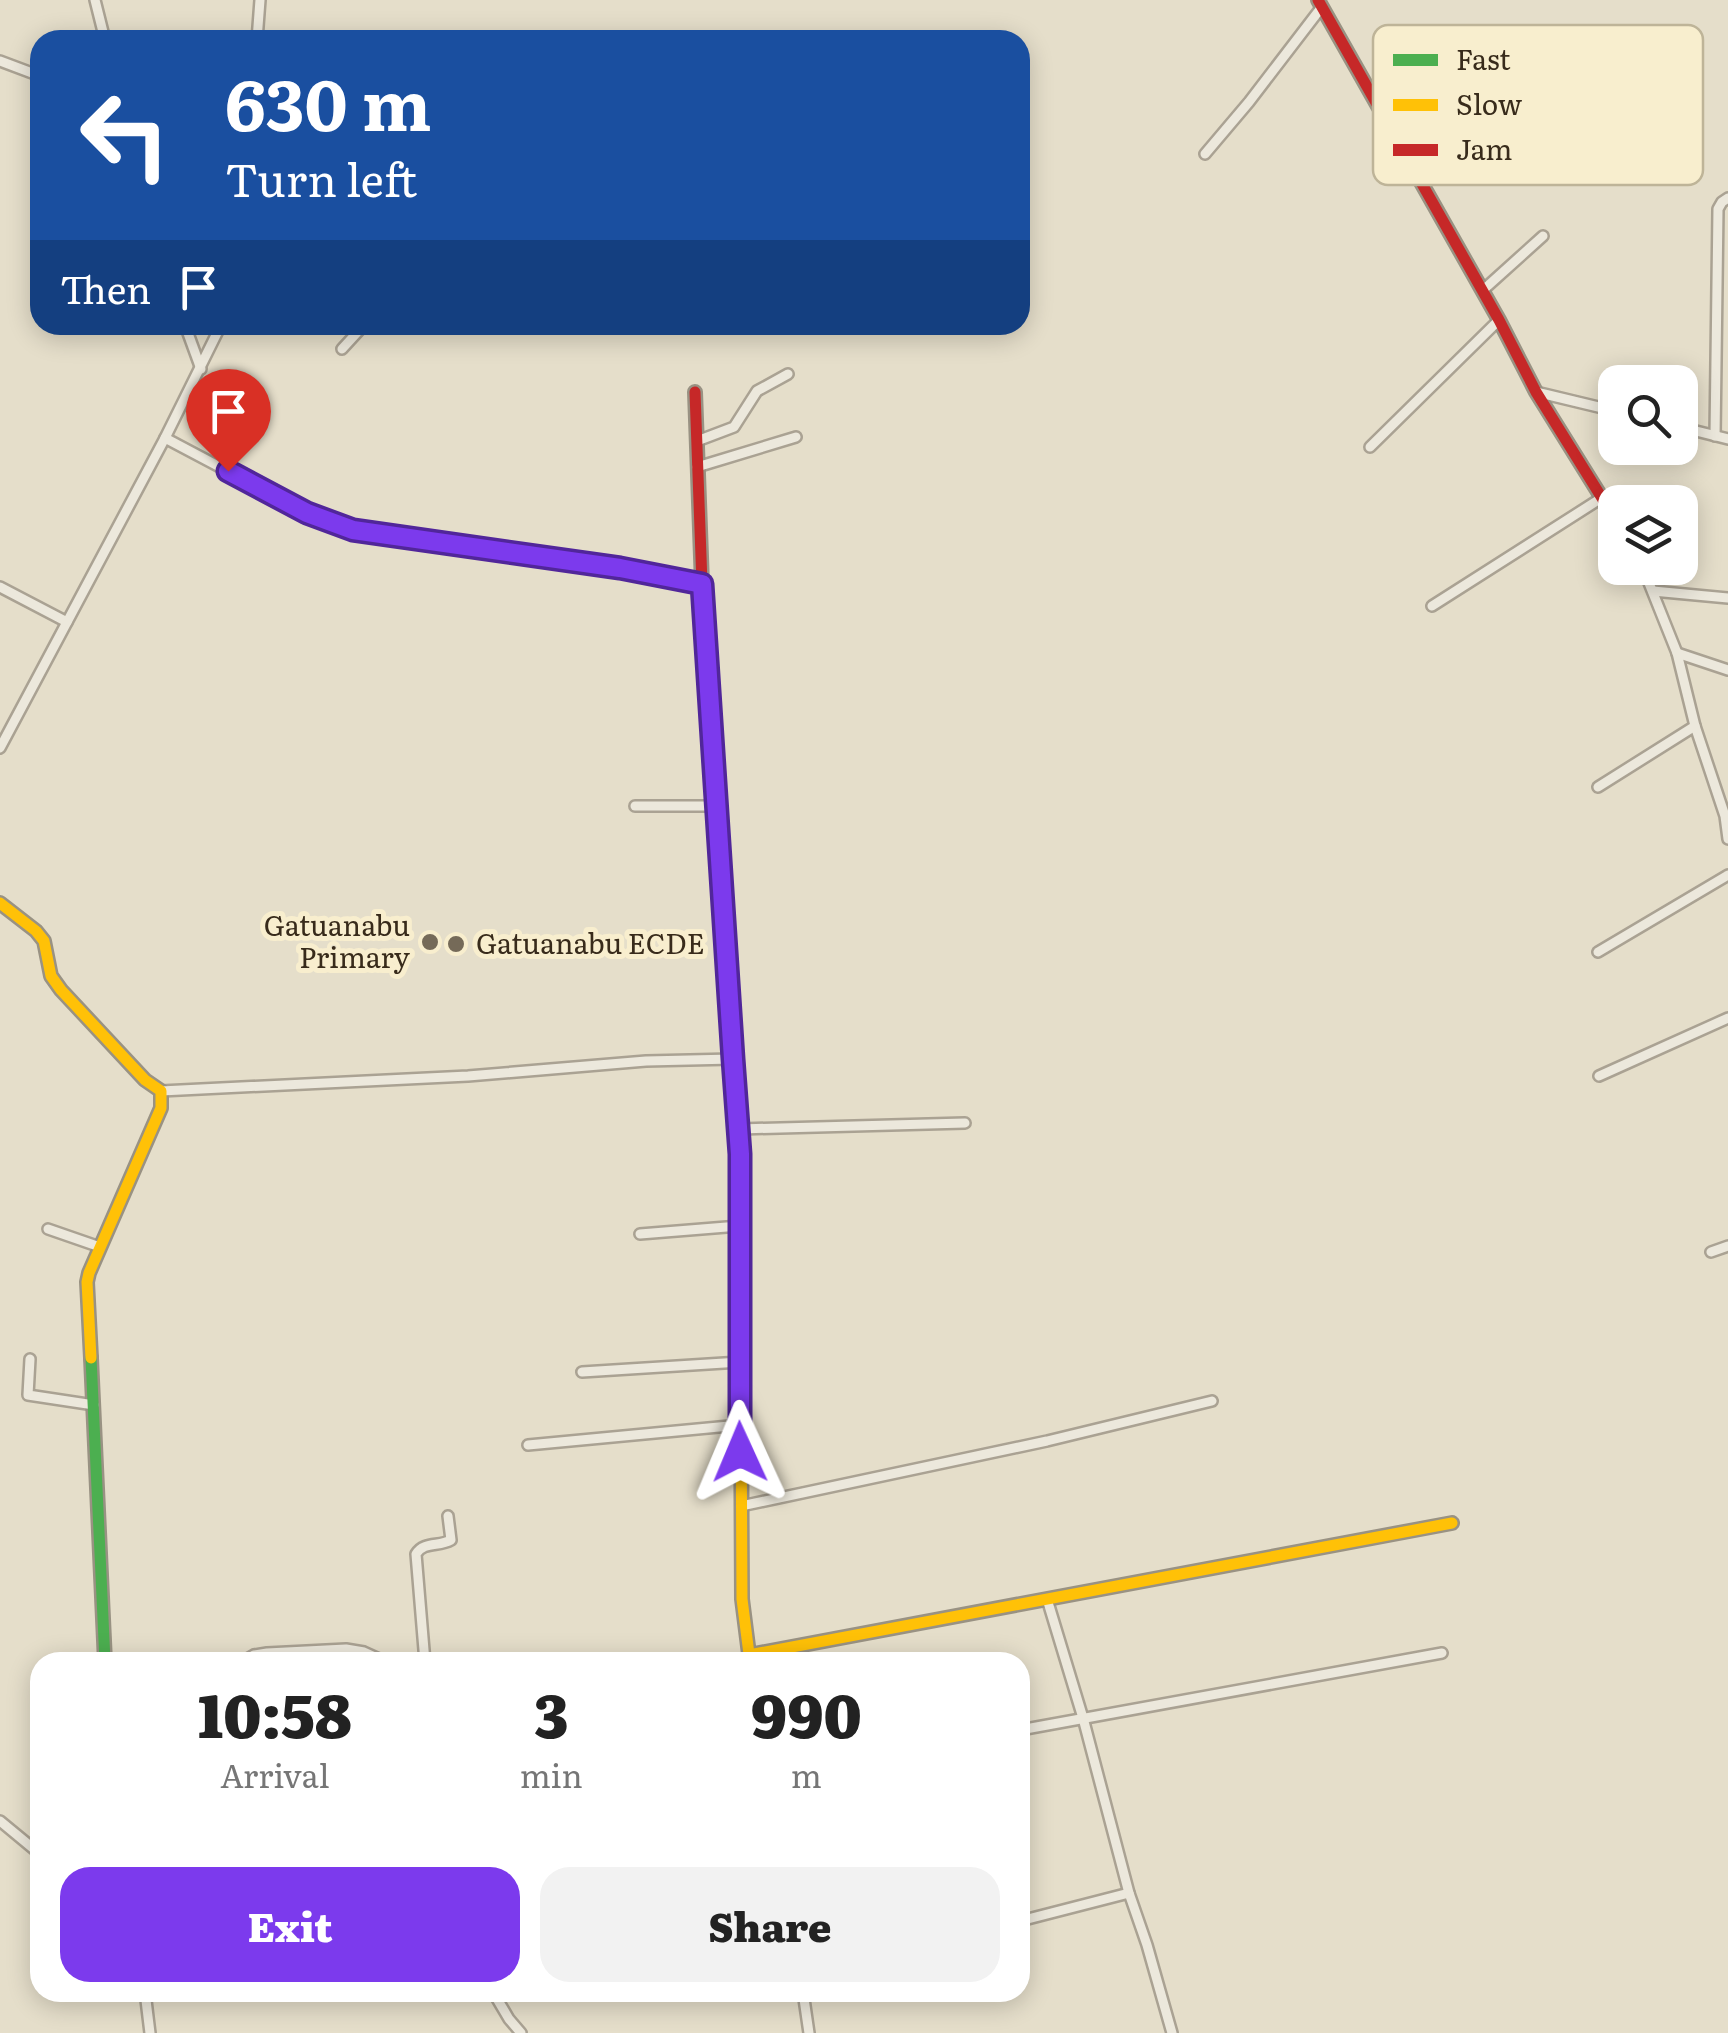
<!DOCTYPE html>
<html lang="en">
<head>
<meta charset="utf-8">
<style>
	:root { --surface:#fff; --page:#f2f2f2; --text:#222; --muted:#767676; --accent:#7c3aed }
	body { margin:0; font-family:Literata,serif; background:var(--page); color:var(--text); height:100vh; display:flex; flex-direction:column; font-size:38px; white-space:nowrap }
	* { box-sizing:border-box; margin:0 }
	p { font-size:32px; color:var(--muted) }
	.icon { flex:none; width:55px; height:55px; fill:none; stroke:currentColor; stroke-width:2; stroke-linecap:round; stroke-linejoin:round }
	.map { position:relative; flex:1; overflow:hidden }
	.panel { position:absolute; left:30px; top:1652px; width:1000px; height:350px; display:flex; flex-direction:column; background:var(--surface); border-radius:30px; box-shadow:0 5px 25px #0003 }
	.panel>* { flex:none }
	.guide { position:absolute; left:30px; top:30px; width:1000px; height:305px; border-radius:30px; box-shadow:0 5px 25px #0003; background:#1a4fa0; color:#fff; overflow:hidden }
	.controls { position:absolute; left:1598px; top:365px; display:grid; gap:20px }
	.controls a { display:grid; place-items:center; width:100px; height:100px; border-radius:20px; background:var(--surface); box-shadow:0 5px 25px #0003; font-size:50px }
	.pin { position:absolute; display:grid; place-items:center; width:85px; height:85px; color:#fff; margin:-102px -42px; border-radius:50% 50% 50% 0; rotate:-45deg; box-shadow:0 0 10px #0007 }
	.pin .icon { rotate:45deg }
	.me { position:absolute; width:110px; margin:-55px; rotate:359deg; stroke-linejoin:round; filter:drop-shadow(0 0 8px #0008) }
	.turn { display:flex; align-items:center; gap:35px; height:210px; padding:0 30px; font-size:45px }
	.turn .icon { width:130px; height:130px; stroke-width:2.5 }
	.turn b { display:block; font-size:70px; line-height:85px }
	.then { display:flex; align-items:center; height:95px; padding:0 30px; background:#0003; gap:20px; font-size:38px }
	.eta { display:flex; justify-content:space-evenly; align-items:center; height:170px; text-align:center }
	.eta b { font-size:60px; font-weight:800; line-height:70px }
	.button { display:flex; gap:20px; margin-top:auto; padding:20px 30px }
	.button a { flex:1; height:115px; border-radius:30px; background:var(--accent); color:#fff; font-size:40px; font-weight:800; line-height:115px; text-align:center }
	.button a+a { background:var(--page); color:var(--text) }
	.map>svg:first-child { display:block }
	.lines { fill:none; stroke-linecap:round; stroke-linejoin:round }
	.street-casing { stroke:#aaa293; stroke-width:14 }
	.fast-casing { stroke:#999283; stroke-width:16 }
	.slow-casing { stroke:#999283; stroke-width:16 }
	.jam-casing { stroke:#999283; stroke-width:16 }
	.street { stroke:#ece8dc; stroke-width:9 }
	.fast { stroke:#4caf50; stroke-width:11 }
	.slow { stroke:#ffc107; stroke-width:11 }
	.jam { stroke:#c62828; stroke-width:11 }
	.route-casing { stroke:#51269a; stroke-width:25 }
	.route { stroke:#7c3aed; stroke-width:18 }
	.poi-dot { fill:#756a58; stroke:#f8eece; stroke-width:4 }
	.labels { text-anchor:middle; stroke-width:10; stroke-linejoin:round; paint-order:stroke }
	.poi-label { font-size:28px; fill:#382b1b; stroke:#f8eece; text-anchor:end }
	.key { fill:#f8eece; stroke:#beb498; stroke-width:2.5 }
	.key-label { font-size:28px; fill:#382b1b }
</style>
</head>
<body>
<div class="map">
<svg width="1728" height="2033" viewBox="0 0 1728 2033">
	<rect width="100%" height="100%" fill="#e5deca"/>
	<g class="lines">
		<g class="street-casing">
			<g id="street">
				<polyline points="95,0 105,40"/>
				<polyline points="257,40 260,0"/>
				<polyline points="0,61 40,76"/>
				<polyline points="1205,154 1249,102 1321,8"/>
				<polyline points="1482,291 1543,236"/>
				<polyline points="185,325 201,369"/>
				<polyline points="342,349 364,325"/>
				<polyline points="1536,392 1615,411"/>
				<polyline points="1680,427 1728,439"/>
				<polyline points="1715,436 1718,209 1722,202 1728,198"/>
				<polyline points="165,438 307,513 353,530 620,568 702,584"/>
				<polyline points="697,441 734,427 757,391 788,374"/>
				<polyline points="1370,447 1499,320"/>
				<polyline points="697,467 796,437"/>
				<polyline points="1643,568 1677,653 1695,726 1725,816 1728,839"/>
				<polyline points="0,587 67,622"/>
				<polyline points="1653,591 1728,598"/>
				<polyline points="1432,606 1603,497"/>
				<polyline points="1677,653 1728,670"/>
				<polyline points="0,748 165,438 221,325"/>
				<polyline points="1598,787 1695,726"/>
				<polyline points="635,806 718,806"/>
				<polyline points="1598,952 1728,875"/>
				<polyline points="1599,1076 1728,1018"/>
				<polyline points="161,1091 468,1076 646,1061 733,1059"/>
				<polyline points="740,1129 965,1123"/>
				<polyline points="48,1229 100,1247"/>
				<polyline points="640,1234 739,1226"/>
				<polyline points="1711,1252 1728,1246"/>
				<polyline points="30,1359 28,1395 94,1405"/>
				<polyline points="582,1372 740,1362"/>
				<polyline points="528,1445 740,1425"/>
				<polyline points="741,1506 1047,1441 1212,1401"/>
				<polyline points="1047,1599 1083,1718 1129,1893 1147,1945 1172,2033"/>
				<polyline points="242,1662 254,1655 267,1653 346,1649 364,1652 386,1662"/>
				<path d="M 425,1662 L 416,1554 C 424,1541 439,1547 451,1540 L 448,1516"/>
				<polyline points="1020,1730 1442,1653"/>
				<polyline points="0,1821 40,1854"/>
				<polyline points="1020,1921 1129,1893"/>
				<polyline points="145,1992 150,2033"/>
				<polyline points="493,1992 509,2019 521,2033"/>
				<polyline points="803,1992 809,2033"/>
			</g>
		</g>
		<g class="fast-casing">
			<g id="fast">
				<polyline points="728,981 740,1129 741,1402"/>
				<polyline points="91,1358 105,1662"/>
			</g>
		</g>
		<g class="slow-casing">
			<g id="slow">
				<polyline points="0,903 36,931 44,941 51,976 61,990 145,1080 161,1091 161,1108 89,1273 87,1282 91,1358"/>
				<polyline points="741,1402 742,1599 750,1662"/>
				<polyline points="749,1655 1452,1523"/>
			</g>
		</g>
		<g class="jam-casing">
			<g id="jam">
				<polyline points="1318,0 1499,320 1536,392 1615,519"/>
				<polyline points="695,392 702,584 728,981"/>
			</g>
		</g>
		<use href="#street" class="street"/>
		<use href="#fast" class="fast"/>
		<use href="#slow" class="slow"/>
		<use href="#jam" class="jam"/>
	</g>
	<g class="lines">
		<g class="route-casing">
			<polyline id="route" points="228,471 307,513 353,530 620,568 702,584 733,1059 740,1154 740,1452"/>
		</g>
		<use href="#route" class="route"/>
	</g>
	<g class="poi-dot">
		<circle cx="430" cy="942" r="10"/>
		<circle cx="456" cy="944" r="10"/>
	</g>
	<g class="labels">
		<g class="poi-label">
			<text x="410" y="936">Gatuanabu<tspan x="410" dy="32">Primary</tspan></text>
			<text x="476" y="954" text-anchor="start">Gatuanabu ECDE</text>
		</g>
	</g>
	<rect x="1373" y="25" width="330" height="160" rx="15" class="key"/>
	<rect x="1393" y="54" width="45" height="12" fill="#4caf50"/>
	<rect x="1393" y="99" width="45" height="12" fill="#ffc107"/>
	<rect x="1393" y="144" width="45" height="12" fill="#c62828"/>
	<g class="key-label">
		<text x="1456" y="70">Fast</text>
		<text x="1456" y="115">Slow</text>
		<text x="1456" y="160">Jam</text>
	</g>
</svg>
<div class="controls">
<a><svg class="icon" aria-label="search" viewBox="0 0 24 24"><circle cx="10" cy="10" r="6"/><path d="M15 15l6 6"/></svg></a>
<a><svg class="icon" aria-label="layers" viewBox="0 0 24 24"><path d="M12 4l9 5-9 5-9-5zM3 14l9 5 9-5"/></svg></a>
</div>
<div class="pin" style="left:228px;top:471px;background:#d93025"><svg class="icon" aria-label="arrive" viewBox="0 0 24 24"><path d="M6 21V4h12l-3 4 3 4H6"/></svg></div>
<svg class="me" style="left:740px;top:1452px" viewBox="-20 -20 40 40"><path d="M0-17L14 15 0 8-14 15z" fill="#7c3aed" stroke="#fff" stroke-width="4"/></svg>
<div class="guide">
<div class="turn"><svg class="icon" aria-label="left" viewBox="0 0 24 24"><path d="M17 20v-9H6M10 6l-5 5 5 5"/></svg><div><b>630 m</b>Turn left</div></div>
<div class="then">Then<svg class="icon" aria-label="arrive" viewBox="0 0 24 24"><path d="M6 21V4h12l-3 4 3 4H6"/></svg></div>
</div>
<section class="panel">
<div class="eta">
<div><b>10:58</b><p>Arrival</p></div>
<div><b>3</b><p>min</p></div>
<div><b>990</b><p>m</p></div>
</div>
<div class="button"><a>Exit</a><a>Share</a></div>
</section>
</div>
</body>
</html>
